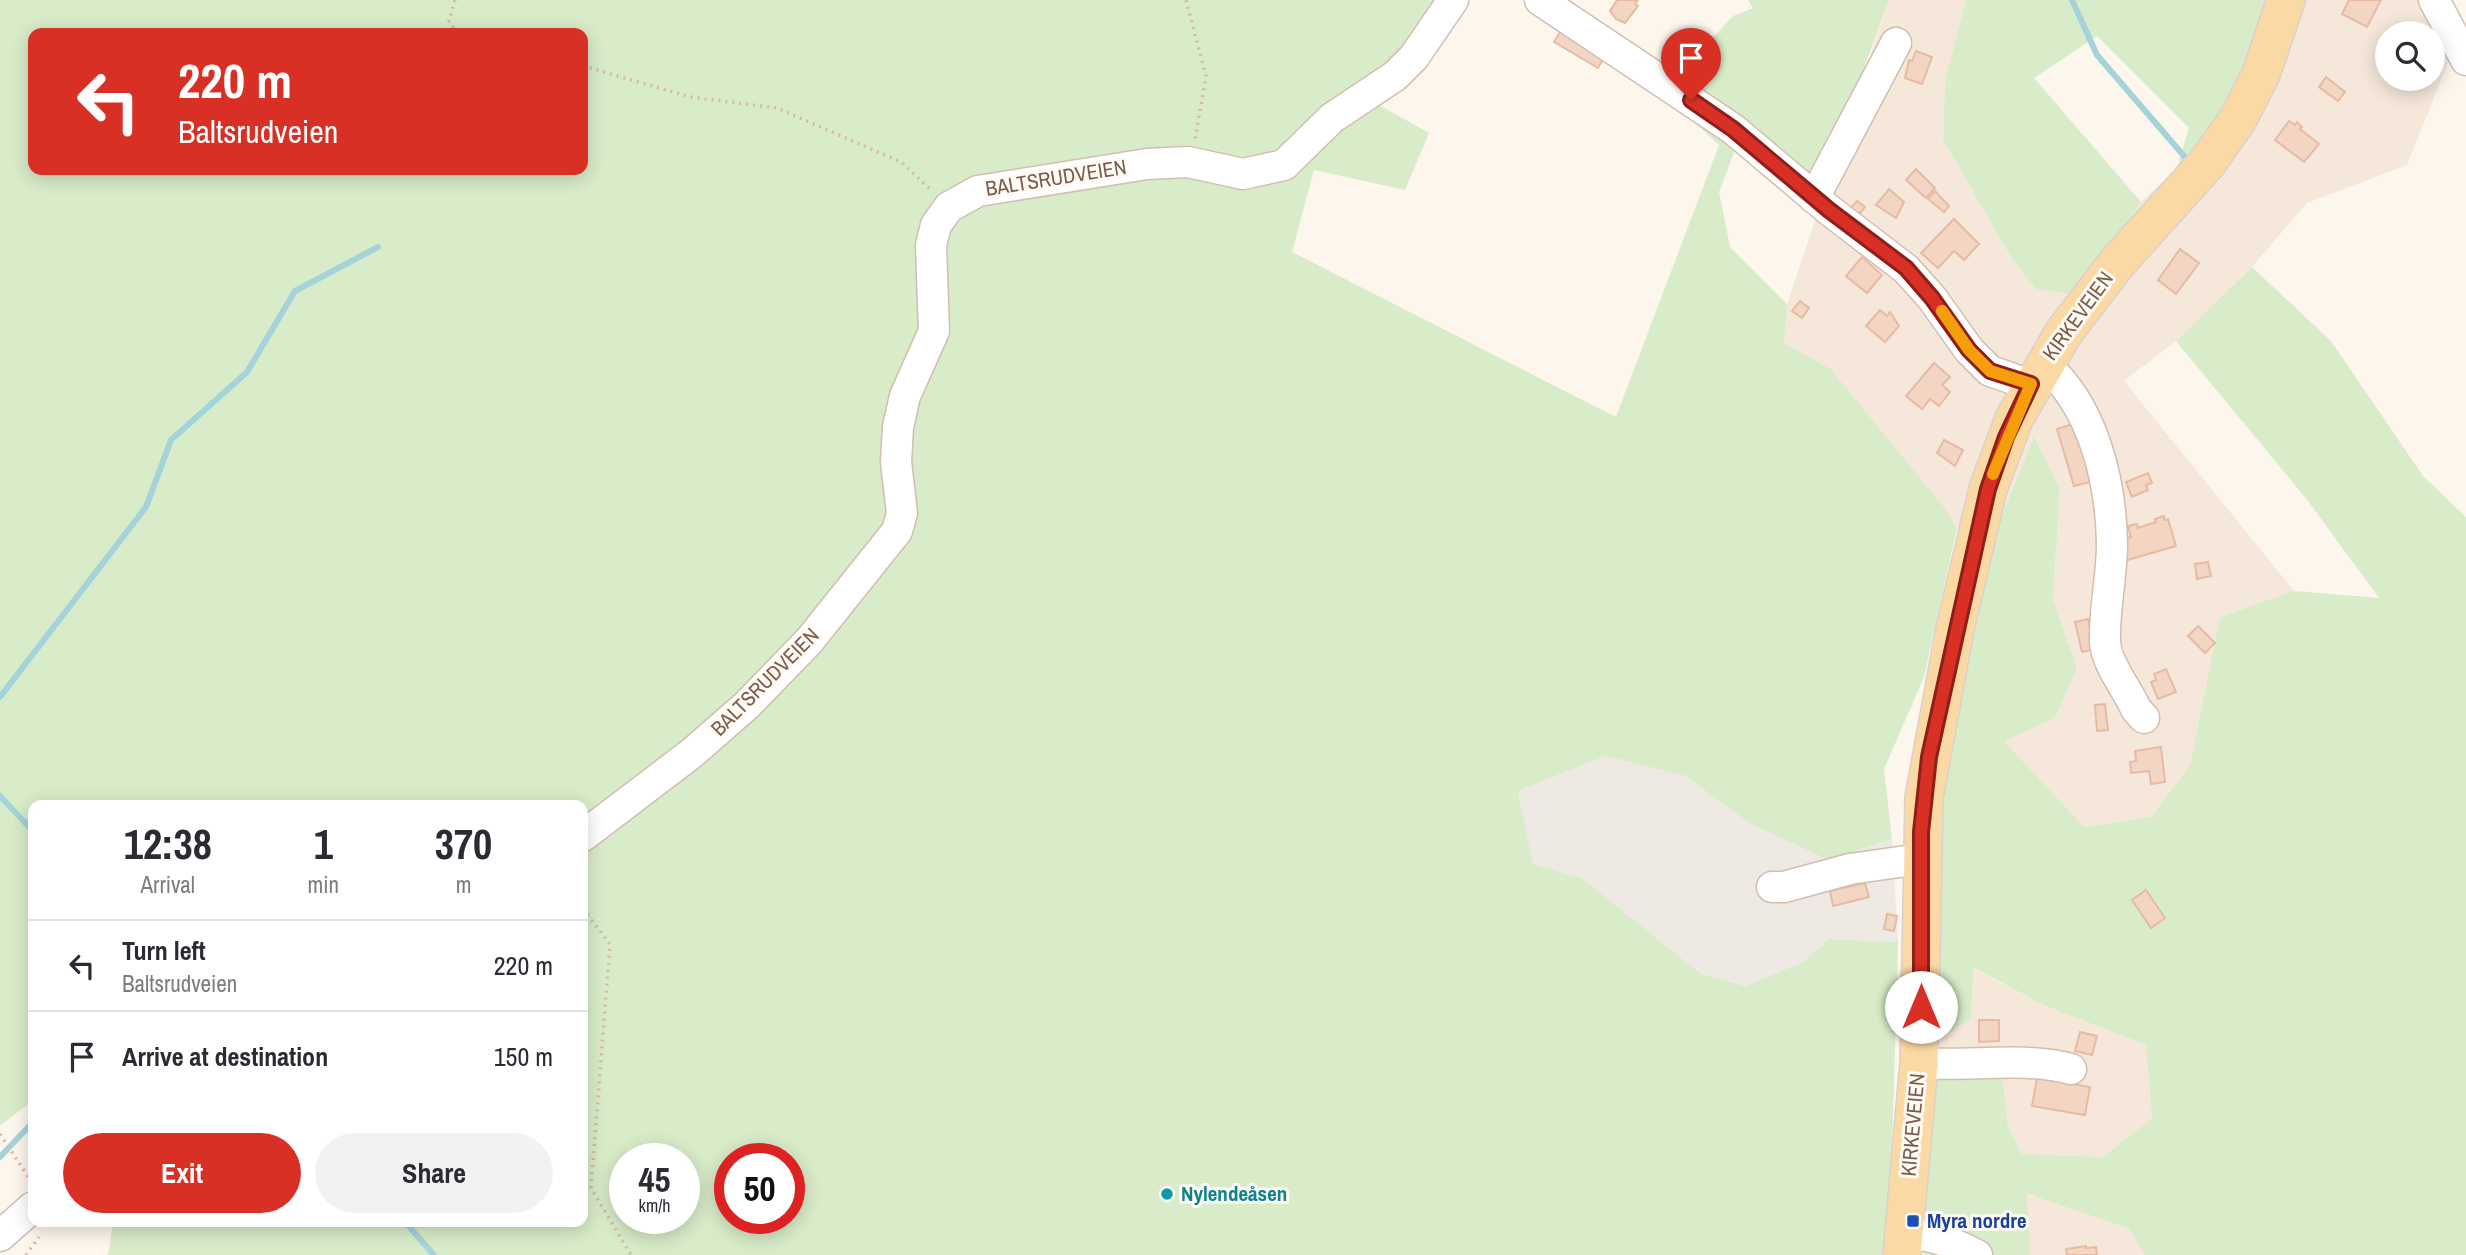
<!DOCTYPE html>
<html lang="en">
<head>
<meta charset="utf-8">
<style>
	:root { --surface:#fff; --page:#f2f2f3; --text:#2b2b33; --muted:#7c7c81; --line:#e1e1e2; --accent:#d93025 }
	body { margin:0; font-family:"Archivo Narrow",sans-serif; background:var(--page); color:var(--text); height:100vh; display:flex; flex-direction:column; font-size:26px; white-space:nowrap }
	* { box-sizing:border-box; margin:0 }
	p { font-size:23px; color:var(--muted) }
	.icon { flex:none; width:38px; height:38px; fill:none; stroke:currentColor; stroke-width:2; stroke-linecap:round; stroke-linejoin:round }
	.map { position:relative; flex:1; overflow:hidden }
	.side { position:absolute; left:28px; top:800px; width:560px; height:427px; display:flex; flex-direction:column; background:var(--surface); border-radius:14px; box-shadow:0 4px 18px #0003 }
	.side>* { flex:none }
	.banner { position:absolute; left:28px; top:28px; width:560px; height:147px; border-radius:14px; box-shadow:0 4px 18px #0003; background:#d93025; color:#fff; overflow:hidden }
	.fabs { position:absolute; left:2375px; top:21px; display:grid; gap:14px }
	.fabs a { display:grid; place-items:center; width:70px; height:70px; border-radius:50%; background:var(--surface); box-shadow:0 4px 18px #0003; font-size:35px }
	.speed { position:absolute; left:609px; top:1143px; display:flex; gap:14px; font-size:35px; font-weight:700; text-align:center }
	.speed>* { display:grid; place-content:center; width:91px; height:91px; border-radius:50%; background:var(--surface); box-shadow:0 4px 18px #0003; line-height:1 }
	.speed small { font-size:18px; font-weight:400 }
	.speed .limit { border:10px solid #d22; background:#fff; color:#111 }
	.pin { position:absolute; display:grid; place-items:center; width:60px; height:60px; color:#fff; margin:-72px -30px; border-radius:50% 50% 50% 0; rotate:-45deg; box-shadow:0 0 7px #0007 }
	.pin .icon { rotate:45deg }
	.me { position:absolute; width:77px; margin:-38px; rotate:0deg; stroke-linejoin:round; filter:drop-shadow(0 0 5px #0008) }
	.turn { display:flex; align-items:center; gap:24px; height:147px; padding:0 35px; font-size:32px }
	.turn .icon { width:91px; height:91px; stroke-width:2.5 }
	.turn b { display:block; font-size:49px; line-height:60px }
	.eta { display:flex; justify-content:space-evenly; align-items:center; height:119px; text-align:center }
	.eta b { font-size:42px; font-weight:700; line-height:49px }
	.primary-button { display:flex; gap:14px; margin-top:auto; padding:14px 35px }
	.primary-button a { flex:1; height:80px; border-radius:42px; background:var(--accent); color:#fff; font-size:28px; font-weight:700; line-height:80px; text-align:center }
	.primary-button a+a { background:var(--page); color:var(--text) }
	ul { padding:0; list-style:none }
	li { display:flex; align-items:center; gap:21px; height:91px; padding:0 35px; border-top:2px solid var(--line) }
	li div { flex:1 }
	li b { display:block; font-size:26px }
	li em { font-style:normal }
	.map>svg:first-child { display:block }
	.residential { fill:#f5e8da; fill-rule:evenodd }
	.industrial { fill:#efe9e4 }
	.green { fill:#d8ecc9; fill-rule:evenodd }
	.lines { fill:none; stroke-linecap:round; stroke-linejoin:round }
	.stream { stroke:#a5d3da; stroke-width:6 }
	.building { fill:#f3d5c3; stroke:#e6bba3; stroke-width:2 }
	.minor-casing { stroke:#d1beb0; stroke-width:33 }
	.major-casing { stroke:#dad1cd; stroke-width:40 }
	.path { stroke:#d9b8a5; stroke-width:3.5; stroke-dasharray:2 5; stroke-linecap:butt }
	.minor { stroke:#fff; stroke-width:30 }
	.major { stroke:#fbd9a5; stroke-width:37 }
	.route-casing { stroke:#8d1f18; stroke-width:18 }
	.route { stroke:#d93025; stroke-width:12 }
	.slow { stroke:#f59e0b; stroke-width:12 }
	.culture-dot { fill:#0f9aa8; stroke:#fffaf3; stroke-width:2.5 }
	.transit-dot { fill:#1a4fb4; stroke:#fffaf3; stroke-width:2.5 }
	.labels { text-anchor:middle; stroke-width:6; stroke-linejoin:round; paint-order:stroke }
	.street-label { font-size:21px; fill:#7a5c4d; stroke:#fffaf3 }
	.culture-label { font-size:21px; font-weight:bold; fill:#0d838f; stroke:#fffaf3; text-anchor:start }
	.transit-label { font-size:21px; font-weight:bold; fill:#164399; stroke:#fffaf3; text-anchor:start }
</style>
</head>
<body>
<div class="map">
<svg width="2466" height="1255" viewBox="0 0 2466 1255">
	<rect width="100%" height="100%" fill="#fdf6ec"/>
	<g class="residential">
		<path d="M 1889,0 L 1966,0 L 1945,80 L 1943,140 L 2012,259 L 2036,289 L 2095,271 L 2141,202 L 2212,135 L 2276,0 L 2422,0 L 2452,53 L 2407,165 L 2307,203 L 2252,267 L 2176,341 L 2124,381 L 2294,591 L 2220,617 L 2190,765 L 2151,817 L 2084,827 L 2003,740 L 2055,718 L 2077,668 L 2053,599 L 2060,489 L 2035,437 L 1999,523 L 1957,528 L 1944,507 L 1830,368 L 1784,343 L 1787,304 ZM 2387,33 L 2432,33 L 2432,79 L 2387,79 Z"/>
		<polygon points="1972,967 2043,1005 2146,1045 2152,1118 2103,1157 2022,1154 2008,1126 2002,1074 1933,1076 1942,1036 1971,1020"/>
		<polygon points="2026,1194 2128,1228 2145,1255 2030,1255"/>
	</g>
	<polygon class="industrial" points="1606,756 1685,776 1749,823 1828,860 1892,839 1898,942 1829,939 1803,962 1745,986 1701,974 1582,878 1533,864 1518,791"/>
	<g class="green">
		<path d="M 0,0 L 1457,0 L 1372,101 L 1429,133 L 1405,190 L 1314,170 L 1292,252 L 1616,417 L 1719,145 L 1693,121 L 1681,72 L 1733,16 L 1753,8 L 1748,0 L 1889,0 L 1865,66 L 1881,104 L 1823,195 L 1736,147 L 1719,192 L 1730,247 L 1787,304 L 1784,343 L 1830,368 L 1944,507 L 1957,528 L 1924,677 L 1884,769 L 1892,839 L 1828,860 L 1749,823 L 1685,776 L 1606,756 L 1518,791 L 1533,864 L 1582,878 L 1701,974 L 1745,986 L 1803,962 L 1829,939 L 1898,942 L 1889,1255 L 108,1255 L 113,1222 L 583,1222 L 583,805 L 33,805 L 33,1100 L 0,1126 ZM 33,33 L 583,33 L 583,170 L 33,170 ZM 625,1158 L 684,1158 L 684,1218 L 625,1218 ZM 730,1158 L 789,1158 L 789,1218 L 730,1218 Z"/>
		<polygon points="1966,0 2276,0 2212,135 2177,168 2189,128 2097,36 2034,78 2141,202 2095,271 2071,294 2036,289 2012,259 1943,140 1945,80"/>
		<polygon points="2252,267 2331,341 2423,476 2466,517 2466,1255 2145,1255 2128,1228 2027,1194 2030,1255 1924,1255 1933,1076 2002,1073 2008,1126 2022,1154 2103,1157 2152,1118 2146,1045 2043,1005 1973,967 1971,1020 1942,1036 1939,782 1962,668 1999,523 2034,436 2060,489 2053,599 2077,668 2055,718 2004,741 2084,827 2151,817 2190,765 2220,617 2294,591 2379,598 2308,501 2176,341"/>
	</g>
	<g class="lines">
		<g class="stream">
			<polyline points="2072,0 2097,55 2184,156"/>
			<polyline points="0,697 146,507 171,440 247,372 295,291 378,247"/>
			<polyline points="0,796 33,831"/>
			<polyline points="0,1157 33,1122"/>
			<polyline points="405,1222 434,1255"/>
		</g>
	</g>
	<g class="building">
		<polygon points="1617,0 1638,0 1635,4 1638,6 1625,23 1616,19 1610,11"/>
		<polygon points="2349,0 2381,0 2367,27 2342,14"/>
		<polygon points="1562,29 1607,53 1598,68 1554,42"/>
		<polygon points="1916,51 1932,57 1922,84 1905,78 1909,60 1912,61"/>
		<polygon points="2326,77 2345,92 2338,101 2319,87"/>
		<polygon points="2289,121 2295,125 2297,122 2302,127 2300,129 2319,144 2304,162 2275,140"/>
		<polygon points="1916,169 1935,188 1926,198 1906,180"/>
		<polygon points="1889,189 1904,202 1896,218 1876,205"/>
		<polygon points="1935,191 1949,206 1944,212 1928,199"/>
		<polygon points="1857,201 1865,207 1856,218 1848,211"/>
		<polygon points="1954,219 1979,244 1964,260 1954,251 1938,268 1921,253"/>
		<polygon points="2180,249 2199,263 2176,294 2158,280"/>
		<polygon points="1862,257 1882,275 1867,293 1846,276"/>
		<polygon points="1800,301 1809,308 1802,318 1792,311"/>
		<polygon points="1880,310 1887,316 1890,312 1899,326 1885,342 1866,326"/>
		<polygon points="1934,363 1950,377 1942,385 1950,392 1939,406 1930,399 1922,409 1906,396"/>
		<polygon points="2073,424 2092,470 2087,471 2090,482 2074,486 2057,429"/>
		<polygon points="1944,440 1963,450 1955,466 1937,453"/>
		<polygon points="2148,473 2152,483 2146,485 2148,490 2132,497 2126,482"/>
		<polygon points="2164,516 2164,520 2168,519 2176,546 2124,561 2118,541 2131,537 2128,526 2137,524 2138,528 2156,522 2155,519"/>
		<polygon points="2208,562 2211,576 2197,579 2195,564"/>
		<polygon points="2088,619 2095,649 2082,652 2075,622"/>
		<polygon points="2198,626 2215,643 2205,653 2188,636"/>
		<polygon points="2166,669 2176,692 2158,699 2151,682 2156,680 2154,674"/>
		<polygon points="2105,704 2108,730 2097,731 2095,705"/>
		<polygon points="2161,747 2165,782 2151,784 2149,771 2131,773 2130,762 2136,761 2135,751"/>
		<polygon points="1865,883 1869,897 1833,906 1830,891"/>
		<polygon points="2146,890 2165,918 2151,928 2132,900"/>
		<polygon points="1887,914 1897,916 1894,931 1884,929"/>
		<polygon points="1979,1020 1999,1020 1999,1041 1979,1042"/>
		<polygon points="2080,1032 2097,1036 2092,1055 2075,1051"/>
		<polygon points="2054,1076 2061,1078 2060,1082 2090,1087 2085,1115 2032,1106 2037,1078 2053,1081"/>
		<polygon points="2086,1246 2086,1248 2096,1247 2097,1255 2067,1255 2066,1249"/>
	</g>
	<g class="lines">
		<g class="minor-casing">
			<g id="minor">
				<polyline points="1540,0 1733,129 1829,210 1906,269 1932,298 1969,350 1990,371 2031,385"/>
				<polyline points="2434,0 2466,60"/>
				<polyline points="1814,198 1896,43"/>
				<path d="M 2043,363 C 2093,405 2111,480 2112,544 C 2112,576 2104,609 2105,641 C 2106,664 2127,688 2136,709 L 2144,718"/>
				<polyline points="583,836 692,753 747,705 809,641 897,531 902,513 896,462 898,427 905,396 934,331 931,245 936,225 949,207 978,191 1147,164 1188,162 1243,174 1284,165 1332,118 1395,76 1414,57 1453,0"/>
				<polyline points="1772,887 1784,887 1850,869 1920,859"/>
				<path d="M 1919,1063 C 1969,1067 2022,1056 2071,1069"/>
				<path d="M 1904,1234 C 1928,1233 1956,1244 1977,1255"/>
				<polyline points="0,1236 33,1207"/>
			</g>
		</g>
		<g class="major-casing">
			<polyline id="major" points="1902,1255 1919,1063 1924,798 1955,629 1988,489 2014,419 2064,332 2117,263 2207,163 2238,119 2261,74 2286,0"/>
		</g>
		<g class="path">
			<polyline points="455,0 449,21 457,33"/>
			<polyline points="1186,0 1206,76 1195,140"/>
			<polyline points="583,66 691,97 777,108 901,162 931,190"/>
			<polyline points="583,909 610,944 591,1188 631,1255"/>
			<polyline points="0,1134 33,1184"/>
			<polyline points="26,1255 39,1237"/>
		</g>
		<use href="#minor" class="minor"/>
		<use href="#major" class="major"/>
	</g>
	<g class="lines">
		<g class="route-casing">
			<polyline id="route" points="1691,100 1733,129 1829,210 1906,268 1932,298 1969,350 1990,371 2031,384 2006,437 1988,489 1929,757 1921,832 1921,1007"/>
		</g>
		<use href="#route" class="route"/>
		<polyline class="slow" points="1942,311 1969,350 1990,371 2031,384 1993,474"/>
	</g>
	<circle class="culture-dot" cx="1167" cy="1194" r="7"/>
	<rect class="transit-dot" x="1906" y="1214" width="14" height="14" rx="3.5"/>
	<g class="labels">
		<g class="street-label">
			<text transform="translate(1056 178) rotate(-9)" y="7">BALTSRUDVEIEN</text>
			<text transform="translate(2078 316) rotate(-54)" y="7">KIRKEVEIEN</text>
			<text transform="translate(765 682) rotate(-45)" y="7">BALTSRUDVEIEN</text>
			<text transform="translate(1913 1125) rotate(-85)" y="7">KIRKEVEIEN</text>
		</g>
		<g class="culture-label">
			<text x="1181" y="1201">Nylendeåsen</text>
		</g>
		<g class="transit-label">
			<text x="1927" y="1228">Myra nordre</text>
		</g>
	</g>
</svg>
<div class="fabs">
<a><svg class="icon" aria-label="search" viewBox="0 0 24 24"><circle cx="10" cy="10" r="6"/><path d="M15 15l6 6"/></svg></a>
</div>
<div class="speed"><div>45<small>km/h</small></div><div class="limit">50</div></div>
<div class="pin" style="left:1691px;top:100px;background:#d93025"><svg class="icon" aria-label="arrive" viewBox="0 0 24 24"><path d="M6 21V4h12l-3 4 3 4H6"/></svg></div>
<svg class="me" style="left:1921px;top:1007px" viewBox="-20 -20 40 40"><circle r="19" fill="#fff"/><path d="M0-13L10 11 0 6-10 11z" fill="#d93025"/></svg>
<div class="banner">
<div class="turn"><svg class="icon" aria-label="left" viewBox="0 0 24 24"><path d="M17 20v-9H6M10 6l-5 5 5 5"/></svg><div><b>220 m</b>Baltsrudveien</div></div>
</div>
<section class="side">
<div class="eta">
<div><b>12:38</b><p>Arrival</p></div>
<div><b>1</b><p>min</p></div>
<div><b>370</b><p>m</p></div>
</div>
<ul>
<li><svg class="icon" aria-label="left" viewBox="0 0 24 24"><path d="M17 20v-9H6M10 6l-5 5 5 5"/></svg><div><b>Turn left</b><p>Baltsrudveien</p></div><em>220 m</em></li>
<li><svg class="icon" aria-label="arrive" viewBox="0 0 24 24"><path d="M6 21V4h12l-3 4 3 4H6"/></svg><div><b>Arrive at destination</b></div><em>150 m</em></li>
</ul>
<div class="primary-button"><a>Exit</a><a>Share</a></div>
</section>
</div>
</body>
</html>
